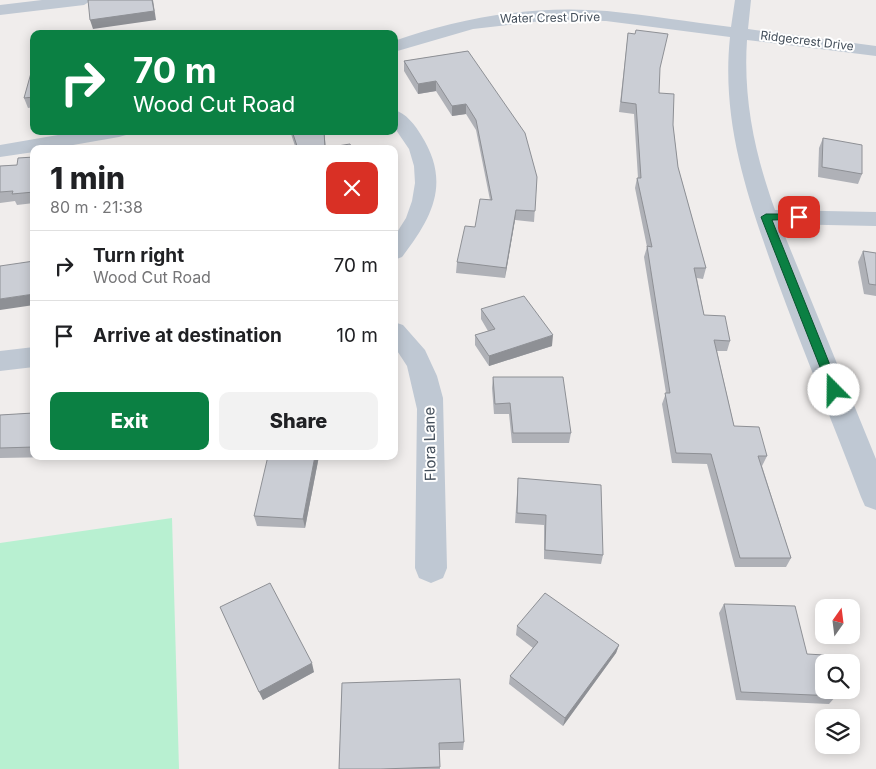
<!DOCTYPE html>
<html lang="en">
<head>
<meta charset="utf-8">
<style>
	:root { --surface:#fff; --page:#f2f2f2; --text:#202124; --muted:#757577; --line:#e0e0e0; --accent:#0b8043 }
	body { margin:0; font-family:Inter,sans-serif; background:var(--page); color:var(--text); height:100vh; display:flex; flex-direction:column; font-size:19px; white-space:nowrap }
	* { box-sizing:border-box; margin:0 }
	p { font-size:16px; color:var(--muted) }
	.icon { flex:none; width:28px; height:28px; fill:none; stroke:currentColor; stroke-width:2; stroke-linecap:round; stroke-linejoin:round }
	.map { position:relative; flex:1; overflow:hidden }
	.details { position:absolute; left:30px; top:145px; width:368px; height:315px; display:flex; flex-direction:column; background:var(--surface); border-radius:10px; box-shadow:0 2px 12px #0003 }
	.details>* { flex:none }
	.top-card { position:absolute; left:30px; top:30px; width:368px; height:105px; border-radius:10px; box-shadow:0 2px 12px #0003; background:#0b8043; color:#fff; overflow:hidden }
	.needle { width:32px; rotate:14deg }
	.fabs { position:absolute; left:815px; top:599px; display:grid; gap:10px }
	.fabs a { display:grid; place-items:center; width:45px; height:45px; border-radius:10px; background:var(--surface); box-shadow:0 2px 12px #0003; font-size:25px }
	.pin { position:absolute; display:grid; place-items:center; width:42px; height:42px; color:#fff; margin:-21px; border-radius:10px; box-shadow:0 2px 8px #0006 }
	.me { position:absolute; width:55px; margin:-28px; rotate:338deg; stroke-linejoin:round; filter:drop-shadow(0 0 4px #0008) }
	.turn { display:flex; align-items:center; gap:18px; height:105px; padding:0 20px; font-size:22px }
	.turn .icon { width:65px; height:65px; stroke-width:2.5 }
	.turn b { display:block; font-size:35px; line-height:42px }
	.round { display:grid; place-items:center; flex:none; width:52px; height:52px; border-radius:10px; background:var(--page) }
	.summary { display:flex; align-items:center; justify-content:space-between; height:85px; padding:0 20px }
	h1 { font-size:30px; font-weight:800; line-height:38px }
	.button { display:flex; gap:10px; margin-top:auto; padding:10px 20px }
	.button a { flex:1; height:58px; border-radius:10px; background:var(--accent); color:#fff; font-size:20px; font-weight:800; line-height:58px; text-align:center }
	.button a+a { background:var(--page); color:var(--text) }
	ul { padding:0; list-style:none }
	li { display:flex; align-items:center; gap:15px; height:70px; padding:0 20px; border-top:1px solid var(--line) }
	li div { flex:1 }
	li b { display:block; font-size:19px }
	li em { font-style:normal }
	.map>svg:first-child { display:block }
	.green { fill:#b8f0d1 }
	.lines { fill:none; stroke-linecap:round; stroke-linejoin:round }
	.street { fill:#bfc8d3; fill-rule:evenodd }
	.wall { fill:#afb1b7 }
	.shaded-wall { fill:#8e9095 }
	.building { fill:#cbced5; stroke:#8e9095 }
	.route { fill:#0b8043; stroke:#07532c }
	.labels { text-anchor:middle; stroke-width:4; stroke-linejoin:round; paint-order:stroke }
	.far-street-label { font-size:12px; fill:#444f5b; stroke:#fff }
	.street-label { font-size:15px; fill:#444f5b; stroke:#fff }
</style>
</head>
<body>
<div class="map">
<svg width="876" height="769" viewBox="0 0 876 769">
	<rect width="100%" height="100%" fill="#f0edec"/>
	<polygon class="green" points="172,518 179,769 0,769 0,543"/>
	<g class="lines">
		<g class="street">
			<polygon points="42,0 92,0 84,5 0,15 0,5"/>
			<path d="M 735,0 L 751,0 L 748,29 L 876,46 L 876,56 L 747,40 C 743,99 755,155 775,210 L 876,212 L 876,226 L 780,224 L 876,459 L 876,510 L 865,506 L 861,497 C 833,423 803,351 776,277 C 748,198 721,123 730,37 L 606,21 L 550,20 L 473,29 L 394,52 L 394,41 C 462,17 534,5 607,11 C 648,15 690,22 731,27 Z"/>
			<path d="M 394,110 C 406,113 415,125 421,135 C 451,182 433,217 402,257 L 394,260 L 394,237 L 406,218 L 412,201 L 415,183 L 414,166 L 409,149 L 394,127 Z"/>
			<polygon points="81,131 129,131 126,135 119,137 50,149 34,149 34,152 0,157 0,145"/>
			<polygon points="394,322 403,325 425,350 437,376 443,398 447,568 443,578 431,583 419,578 415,568 417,409 407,366 394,346"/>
			<polygon points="34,347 34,367 0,371 0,351"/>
		</g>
	</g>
	<g class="wall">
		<polygon points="628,33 659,93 673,125 678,167 706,268 703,279 697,278 704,315 730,341 727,351 717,351 734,426 767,456 762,466 791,558 786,567 735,567 707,464 672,463 662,404 666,393 644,257 647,247 635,188 637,178 638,178 634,114 619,112"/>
		<polygon points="468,51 537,177 534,222 515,220 505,278 456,273 457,262 490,200 476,130 466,114 452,116 436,91 418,94 404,71 404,61"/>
		<polygon points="34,73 34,107 28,108 24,98"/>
		<polygon points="290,131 324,131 326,148 352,149 296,149"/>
		<polygon points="823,138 862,174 858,184 818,177 819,148"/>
		<polygon points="34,157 34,203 17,205 15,201 0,203 0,166 17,165"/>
		<polygon points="863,251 876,253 876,296 864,294 858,262"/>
		<polygon points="481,309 552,346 489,366 475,345 475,335 488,331 481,319"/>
		<polygon points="493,377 571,433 569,443 512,443 509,414 494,414 492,388"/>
		<polygon points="34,412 34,456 57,456 56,457 0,458 0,415 33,413"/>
		<polygon points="319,456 305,528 257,526 254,516"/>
		<polygon points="518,478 603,555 601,564 544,559 544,525 515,523"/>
		<polygon points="724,604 807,654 836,696 829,704 736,700 719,613"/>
		<polygon points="220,607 314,672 263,700"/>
		<polygon points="517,626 619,645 616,653 563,726 509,684 510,676 533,648 516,635"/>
		<polygon points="342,683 464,742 463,750 439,750 440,769 339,769"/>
	</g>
	<g class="shaded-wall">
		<polygon points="153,0 156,20 93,29 90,20"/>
		<polygon points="436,81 436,91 418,94 418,84"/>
		<polygon points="466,104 466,114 452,116 452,106"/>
		<polygon points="516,210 515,220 505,278 506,268"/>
		<polygon points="34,294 34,305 0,310 0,299"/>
		<polygon points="553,335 552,346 489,366 489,356"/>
		<polygon points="315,456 319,456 305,528 303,519"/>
		<polygon points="619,645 616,653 563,726 565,718"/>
		<polygon points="312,663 314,672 263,700 259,692"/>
	</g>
	<g class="building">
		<polygon points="88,0 152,0 154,11 90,20"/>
		<polygon points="636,30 668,34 660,68 659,93 674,94 673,125 678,167 706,268 694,268 704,315 725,316 730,341 714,340 734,426 759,427 767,456 758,456 791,558 740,558 711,454 676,453 665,393 670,393 647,246 652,247 637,178 641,178 636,104 621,102 628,33 635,34"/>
		<polygon points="468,51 525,133 537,177 535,211 516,210 506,268 457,262 465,226 475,227 480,199 492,200 476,120 466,104 452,106 436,81 418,84 404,61"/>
		<polygon points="31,73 34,73 34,97 24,98"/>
		<polygon points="292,131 324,131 325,148 350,144 352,149 298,149"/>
		<polygon points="823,138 862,145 862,174 822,167"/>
		<polygon points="34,157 34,192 12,194 13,191 0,192 0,166 17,165 18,158"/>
		<polygon points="863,251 876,253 876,285 869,284"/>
		<polygon points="34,261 34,294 0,299 0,266"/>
		<polygon points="524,296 553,335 489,356 475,335 495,329 481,309"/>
		<polygon points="493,377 563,377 571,433 513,433 510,403 495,404"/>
		<polygon points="34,412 34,447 0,448 0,415 33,413"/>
		<polygon points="268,456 315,456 303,519 254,516"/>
		<polygon points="518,478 601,485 603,555 545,550 546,515 517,513"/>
		<polygon points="270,583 312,663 259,692 220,607"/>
		<polygon points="545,593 619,645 565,718 510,676 538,642 517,626"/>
		<polygon points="724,604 795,606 807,654 824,655 827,662 824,662 824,690 834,690 836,696 741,692"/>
		<polygon points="460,679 464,742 439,743 440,767 381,769 339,769 342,683"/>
	</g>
	<polygon class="route" points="799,214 803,215 803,219 772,220 840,390 834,395 829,390 761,217 766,214"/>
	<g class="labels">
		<g class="far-street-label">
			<text transform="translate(550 18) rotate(-1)" y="4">Water Crest Drive</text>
			<text transform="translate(807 41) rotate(7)" y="4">Ridgecrest Drive</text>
		</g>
		<g class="street-label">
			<text transform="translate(430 444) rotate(-91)" y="5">Flora Lane</text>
		</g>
	</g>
</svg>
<div class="fabs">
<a><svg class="needle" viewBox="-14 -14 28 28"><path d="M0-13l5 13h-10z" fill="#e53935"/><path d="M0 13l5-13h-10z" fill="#757577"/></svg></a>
<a><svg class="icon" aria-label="search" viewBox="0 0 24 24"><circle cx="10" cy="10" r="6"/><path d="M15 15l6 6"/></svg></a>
<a><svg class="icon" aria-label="layers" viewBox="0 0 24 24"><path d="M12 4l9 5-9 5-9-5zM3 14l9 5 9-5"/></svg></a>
</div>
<div class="pin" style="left:799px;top:217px;background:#d93025"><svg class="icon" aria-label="arrive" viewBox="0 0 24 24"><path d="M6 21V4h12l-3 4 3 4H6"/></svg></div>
<svg class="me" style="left:834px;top:390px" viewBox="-20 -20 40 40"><circle r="19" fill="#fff"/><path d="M0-13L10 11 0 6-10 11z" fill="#0b8043"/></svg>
<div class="top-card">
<div class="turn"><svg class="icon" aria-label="right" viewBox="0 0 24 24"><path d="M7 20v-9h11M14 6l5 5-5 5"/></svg><div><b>70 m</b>Wood Cut Road</div></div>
</div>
<section class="details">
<div class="summary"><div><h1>1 min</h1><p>80 m · 21:38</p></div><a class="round" style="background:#d93025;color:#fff"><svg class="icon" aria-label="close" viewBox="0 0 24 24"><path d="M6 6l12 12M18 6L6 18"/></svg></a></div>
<ul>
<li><svg class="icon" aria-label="right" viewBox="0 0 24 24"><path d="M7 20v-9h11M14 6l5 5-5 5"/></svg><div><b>Turn right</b><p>Wood Cut Road</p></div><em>70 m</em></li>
<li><svg class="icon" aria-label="arrive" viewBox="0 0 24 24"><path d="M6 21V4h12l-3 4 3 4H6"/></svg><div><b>Arrive at destination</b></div><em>10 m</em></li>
</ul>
<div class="button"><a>Exit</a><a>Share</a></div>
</section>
</div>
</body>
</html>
